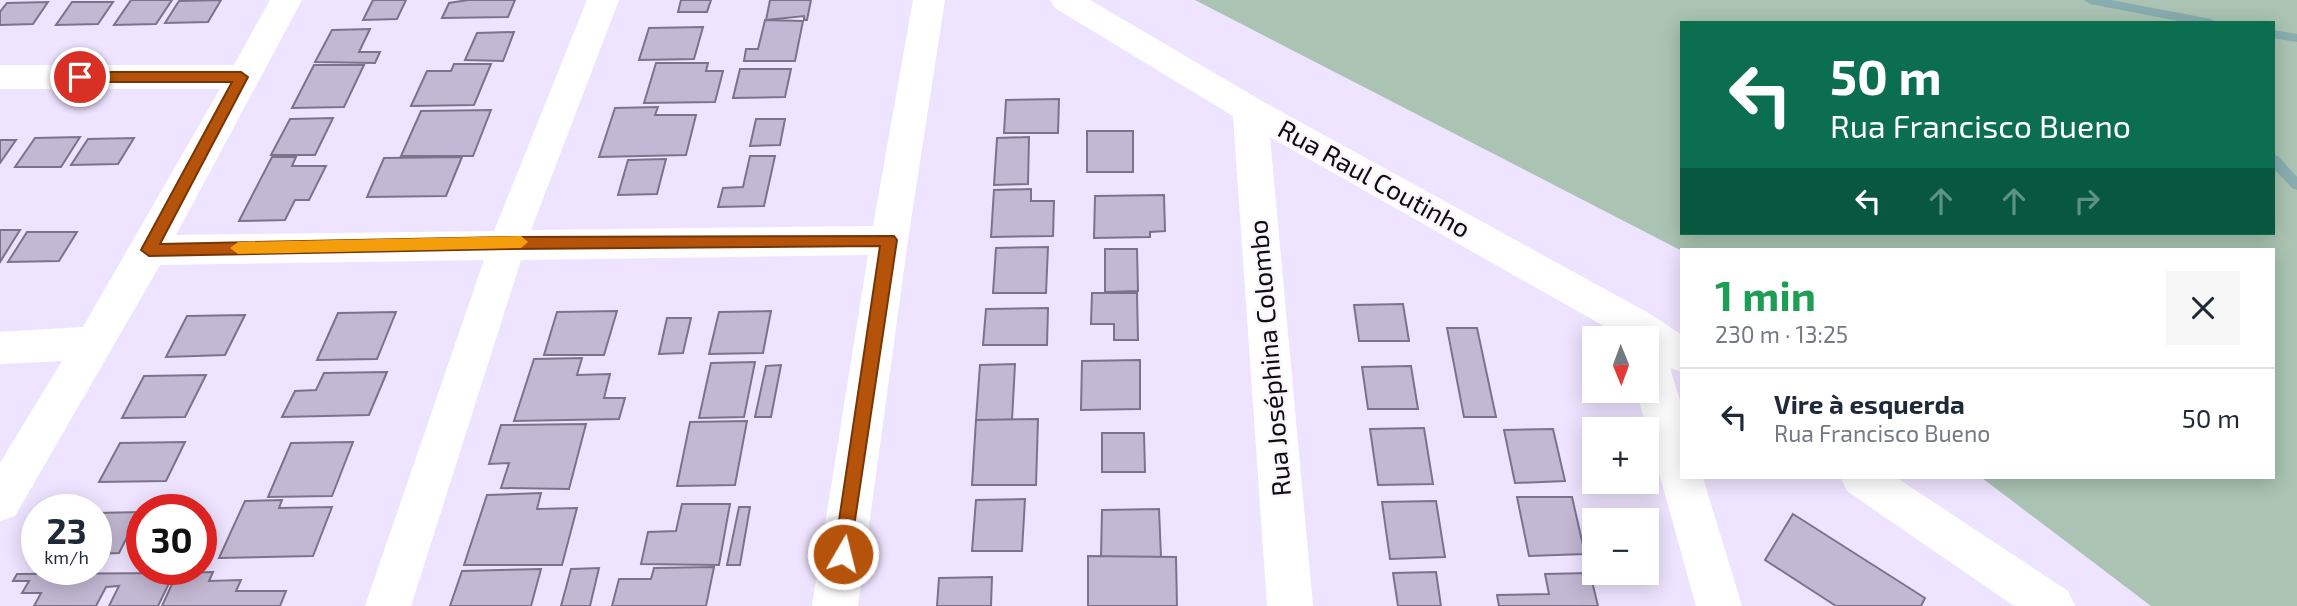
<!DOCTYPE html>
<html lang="pt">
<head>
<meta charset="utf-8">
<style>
	:root { --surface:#fff; --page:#f6f6f7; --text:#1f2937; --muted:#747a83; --line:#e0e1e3 }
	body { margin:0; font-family:"Exo 2",sans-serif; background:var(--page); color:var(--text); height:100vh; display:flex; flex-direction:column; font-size:26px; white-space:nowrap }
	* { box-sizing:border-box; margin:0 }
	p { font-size:23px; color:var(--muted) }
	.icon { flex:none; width:38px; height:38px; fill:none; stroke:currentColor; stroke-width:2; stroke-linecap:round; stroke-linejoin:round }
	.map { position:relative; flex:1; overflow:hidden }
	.side { position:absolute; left:1680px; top:248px; width:595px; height:231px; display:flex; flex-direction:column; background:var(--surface); border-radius:0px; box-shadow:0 4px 18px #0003 }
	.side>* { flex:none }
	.guide { position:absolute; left:1680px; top:21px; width:595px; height:214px; border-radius:0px; box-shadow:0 4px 18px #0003; background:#0b6e4f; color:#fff; overflow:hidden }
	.needle { width:46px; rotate:179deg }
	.fabs { position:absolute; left:1582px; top:326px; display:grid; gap:14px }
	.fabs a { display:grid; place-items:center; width:77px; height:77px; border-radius:0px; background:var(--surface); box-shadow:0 4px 18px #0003; font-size:35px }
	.speed { position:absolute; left:21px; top:494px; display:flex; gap:14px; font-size:35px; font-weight:700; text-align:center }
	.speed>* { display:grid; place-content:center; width:91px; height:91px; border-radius:50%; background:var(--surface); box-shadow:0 4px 18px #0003; line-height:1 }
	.speed small { font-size:18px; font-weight:400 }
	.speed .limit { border:10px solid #d22; background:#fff; color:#111 }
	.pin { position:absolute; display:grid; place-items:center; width:60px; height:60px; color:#fff; margin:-30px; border:4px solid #fff; border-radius:50%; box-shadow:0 2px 7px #0007 }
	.me { position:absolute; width:77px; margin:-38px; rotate:8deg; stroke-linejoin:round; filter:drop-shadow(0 0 5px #0008) }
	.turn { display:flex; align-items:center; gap:24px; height:147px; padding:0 35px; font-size:32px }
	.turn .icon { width:91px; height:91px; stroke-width:2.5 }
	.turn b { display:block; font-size:49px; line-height:60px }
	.lanes { display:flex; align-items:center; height:66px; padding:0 35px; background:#0003; justify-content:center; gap:35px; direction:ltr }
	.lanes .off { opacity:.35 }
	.round { display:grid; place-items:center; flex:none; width:74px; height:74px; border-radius:0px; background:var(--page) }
	.summary { display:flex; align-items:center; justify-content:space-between; height:119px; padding:0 35px }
	h1 { font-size:42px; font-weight:700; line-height:52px; color:#1e9e55 }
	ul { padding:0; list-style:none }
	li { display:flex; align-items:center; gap:21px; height:98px; padding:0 35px; border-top:2px solid var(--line) }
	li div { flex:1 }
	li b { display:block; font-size:26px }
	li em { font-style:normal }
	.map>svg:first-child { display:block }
	.green { fill:#aac3b2; fill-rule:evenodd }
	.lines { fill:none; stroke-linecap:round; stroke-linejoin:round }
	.stream { fill:#88adaf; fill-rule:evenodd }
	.building { fill:#c3b8d3; stroke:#7c738a; stroke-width:2 }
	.minor { fill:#fff; fill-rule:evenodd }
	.route { fill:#b45309; stroke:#753606; stroke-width:2 }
	.slow { fill:#f59e0b }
	.labels { text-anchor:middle; stroke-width:5; stroke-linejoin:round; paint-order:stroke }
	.street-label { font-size:26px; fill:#0e0b13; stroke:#f8f6fb }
</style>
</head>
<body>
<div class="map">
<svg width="2297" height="606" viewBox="0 0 2297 606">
	<rect width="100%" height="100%" fill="#efe4ff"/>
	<path class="green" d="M 1195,0 L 2297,0 L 2297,606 L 2151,606 L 1982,478 L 2273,478 L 2273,250 L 1682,251 ZM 1682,23 L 2273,23 L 2273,233 L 1682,233 Z"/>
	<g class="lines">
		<g class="stream">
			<polygon points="2084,0 2111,0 2211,19 2217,23 2189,23 2090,4"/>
			<polygon points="2273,30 2297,34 2297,42 2273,38"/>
			<polygon points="2273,154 2278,156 2297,177 2297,190 2292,188 2273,168"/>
		</g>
	</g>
	<g class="building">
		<polygon points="131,0 172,0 156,24 114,25"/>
		<polygon points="221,0 208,22 165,23 179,1"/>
		<polygon points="373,0 406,0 397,19 363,20"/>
		<polygon points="468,0 515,0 508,17 442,18 449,3"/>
		<polygon points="681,0 711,0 707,12 678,12"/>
		<polygon points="770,0 811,0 807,20 804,20 804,16 766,20"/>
		<polygon points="48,2 33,24 0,25 0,12 7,3"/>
		<polygon points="72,2 113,2 98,24 56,25"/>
		<polygon points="765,20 803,21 795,61 744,61 746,49 758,49"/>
		<polygon points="703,27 694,59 639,60 649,28"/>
		<polygon points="370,29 359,52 380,52 375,63 315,62 332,30"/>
		<polygon points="514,32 503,61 465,60 477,33"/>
		<polygon points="656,63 708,63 706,71 723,71 715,102 644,103"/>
		<polygon points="454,64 491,64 474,105 411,106 427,71 451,71"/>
		<polygon points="314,65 364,65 344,107 292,108"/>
		<polygon points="740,69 791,69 785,97 733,98"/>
		<polygon points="1059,99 1058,133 1004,133 1006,100"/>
		<polygon points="658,107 655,115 696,115 686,155 599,157 615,108"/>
		<polygon points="491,110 473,156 401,156 421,111"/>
		<polygon points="333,118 315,155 271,155 290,119"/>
		<polygon points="756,119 785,119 780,145 750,146"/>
		<rect x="1087" y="131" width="46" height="41"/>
		<polygon points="80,137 61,167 15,167 35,138"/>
		<polygon points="1029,137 1028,184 994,185 997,138"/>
		<polygon points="134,138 118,164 71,165 88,139"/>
		<polygon points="0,140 16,140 0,163"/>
		<polygon points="750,156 775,156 764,206 718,207 723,188 743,187"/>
		<polygon points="272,157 296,157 292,166 326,166 309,200 295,200 285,220 239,221"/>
		<polygon points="462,157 446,196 367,197 384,158"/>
		<polygon points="666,159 657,194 618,195 628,160"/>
		<polygon points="1031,189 1031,201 1054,201 1053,236 991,237 994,190"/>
		<polygon points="1164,195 1165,231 1150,232 1150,237 1094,238 1095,196"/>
		<polygon points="0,230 20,230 0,262"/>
		<polygon points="27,232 77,232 59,261 8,262"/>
		<polygon points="1048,247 1046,293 993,293 996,248"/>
		<polygon points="1105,249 1137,249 1138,291 1105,292"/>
		<polygon points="1092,293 1137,293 1138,340 1114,340 1114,324 1091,324"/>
		<polygon points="1403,304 1409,341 1359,341 1354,305"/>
		<polygon points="1048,308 1047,345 983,345 986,309"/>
		<polygon points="617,311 604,355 544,355 557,312"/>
		<polygon points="771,311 763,353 709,354 719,312"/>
		<polygon points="396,312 377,359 317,360 338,313"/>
		<polygon points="245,315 225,355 166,357 187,316"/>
		<polygon points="667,318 691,318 683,353 659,354"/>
		<polygon points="1447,328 1477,328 1496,417 1464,417"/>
		<polygon points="582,358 577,375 610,374 604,398 625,398 619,419 514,421 534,359"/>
		<polygon points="1140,360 1140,409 1081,410 1082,361"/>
		<polygon points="755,362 744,417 699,418 711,363"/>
		<polygon points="1015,364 1012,420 976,420 980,365"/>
		<polygon points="781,365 771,417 755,417 766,366"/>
		<polygon points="1411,366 1418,409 1368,409 1362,367"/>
		<polygon points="387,372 369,415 282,417 295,391 316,390 324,373"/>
		<polygon points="206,375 185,417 122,418 144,376"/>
		<polygon points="1038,419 1036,485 972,485 976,420"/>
		<polygon points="747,421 735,485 677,486 690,422"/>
		<polygon points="586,424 569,489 501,488 509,463 489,464 501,425"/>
		<polygon points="1424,428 1433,484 1378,485 1370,429"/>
		<polygon points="1553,429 1565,481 1515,483 1504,430"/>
		<polygon points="1102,433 1144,433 1145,472 1102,472"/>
		<polygon points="185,442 166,481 99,482 120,443"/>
		<polygon points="353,442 332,496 268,497 291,443"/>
		<polygon points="541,493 537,509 577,508 562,565 464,565 487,495"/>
		<polygon points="1517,497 1572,497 1585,554 1529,556"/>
		<polygon points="1025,499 1022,551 972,551 976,500"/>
		<polygon points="282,500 279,508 332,507 313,556 219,558 245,501"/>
		<polygon points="1436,501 1445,557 1390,559 1382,502"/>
		<polygon points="682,504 730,504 719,565 641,564 648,532 676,531"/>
		<polygon points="739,507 750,507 740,565 727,565"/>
		<polygon points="1159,509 1161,557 1101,557 1102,510"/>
		<polygon points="140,512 119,553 96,554 96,513"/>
		<polygon points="1793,514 1925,598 1921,606 1836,606 1765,560"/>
		<polygon points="1088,556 1176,557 1177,606 1088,606"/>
		<polygon points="714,567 706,606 612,606 619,579 651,579 654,568"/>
		<polygon points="599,568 590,606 561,606 571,569"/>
		<polygon points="541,569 531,606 450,606 462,571"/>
		<polygon points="213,572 209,581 241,580 236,591 286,591 280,606 162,606 177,573"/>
		<polygon points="1436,572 1441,606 1398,606 1393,573"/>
		<polygon points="174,573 158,606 109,606 119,586 106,587 96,606 34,606 41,593 22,593 29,581 13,581 17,574"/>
		<polygon points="1590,573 1598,606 1499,606 1497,595 1549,594 1545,574"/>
		<polygon points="992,577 991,606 937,606 939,578"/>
	</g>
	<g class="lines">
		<g class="minor">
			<polygon points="270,0 302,0 176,235 494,231 587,0 619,0 531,230 873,226 913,0 945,0 908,240 858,606 812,606 868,255 521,260 411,606 365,606 484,260 160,265 15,516 0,521 0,463 62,361 0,364 0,332 83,327 220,89 0,89 0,65 234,65"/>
			<polygon points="1050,0 1090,0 1262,101 1652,315 1682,335 1682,372 1670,368 1682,407 1682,478 1703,478 1742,606 1696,606 1636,390 1647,390 1647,338 1625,338 1270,137 1313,606 1267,606 1233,116 1055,8"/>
			<polygon points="1841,478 1897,478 2068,591 2075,606 2014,606 1847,491"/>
		</g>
	</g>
	<polygon class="route" points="80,72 241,72 248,77 160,244 508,237 894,236 897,240 849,560 843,562 837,560 834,554 880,246 508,249 149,256 141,250 232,82 80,82 73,77"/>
	<polygon class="slow" points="521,236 528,242 521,248 238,254 230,248 238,242"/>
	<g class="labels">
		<g class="street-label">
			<text transform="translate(1374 179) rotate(29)" y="9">Rua Raul Coutinho</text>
			<text transform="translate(1270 358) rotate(-95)" y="9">Rua Joséphina Colombo</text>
		</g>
	</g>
</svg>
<div class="fabs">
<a><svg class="needle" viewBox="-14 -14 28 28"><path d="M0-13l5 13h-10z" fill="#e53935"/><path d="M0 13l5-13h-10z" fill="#747a83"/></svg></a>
<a>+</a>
<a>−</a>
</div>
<div class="speed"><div>23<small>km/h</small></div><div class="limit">30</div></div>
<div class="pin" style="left:80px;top:77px;background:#d93025"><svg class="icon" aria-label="arrive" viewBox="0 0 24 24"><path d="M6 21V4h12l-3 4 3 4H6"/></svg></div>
<svg class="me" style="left:843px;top:554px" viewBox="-20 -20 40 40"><circle r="17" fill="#b45309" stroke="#fff" stroke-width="3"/><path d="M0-11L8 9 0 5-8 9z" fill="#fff"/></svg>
<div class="guide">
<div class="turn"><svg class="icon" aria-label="left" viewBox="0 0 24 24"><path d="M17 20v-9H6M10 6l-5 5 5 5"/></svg><div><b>50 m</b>Rua Francisco Bueno</div></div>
<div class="lanes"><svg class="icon" aria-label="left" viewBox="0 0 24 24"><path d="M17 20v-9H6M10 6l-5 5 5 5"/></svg><svg class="icon off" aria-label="ahead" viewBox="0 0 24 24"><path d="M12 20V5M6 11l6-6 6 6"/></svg><svg class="icon off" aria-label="ahead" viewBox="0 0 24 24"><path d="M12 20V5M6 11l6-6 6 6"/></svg><svg class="icon off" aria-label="right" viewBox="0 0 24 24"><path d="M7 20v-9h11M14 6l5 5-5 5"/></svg></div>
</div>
<section class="side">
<div class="summary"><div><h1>1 min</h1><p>230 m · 13:25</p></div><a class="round"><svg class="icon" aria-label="close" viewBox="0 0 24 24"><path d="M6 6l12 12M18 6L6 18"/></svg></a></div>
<ul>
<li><svg class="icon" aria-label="left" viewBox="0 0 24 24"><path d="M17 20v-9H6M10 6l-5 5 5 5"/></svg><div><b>Vire à esquerda</b><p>Rua Francisco Bueno</p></div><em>50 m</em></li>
</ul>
</section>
</div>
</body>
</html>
